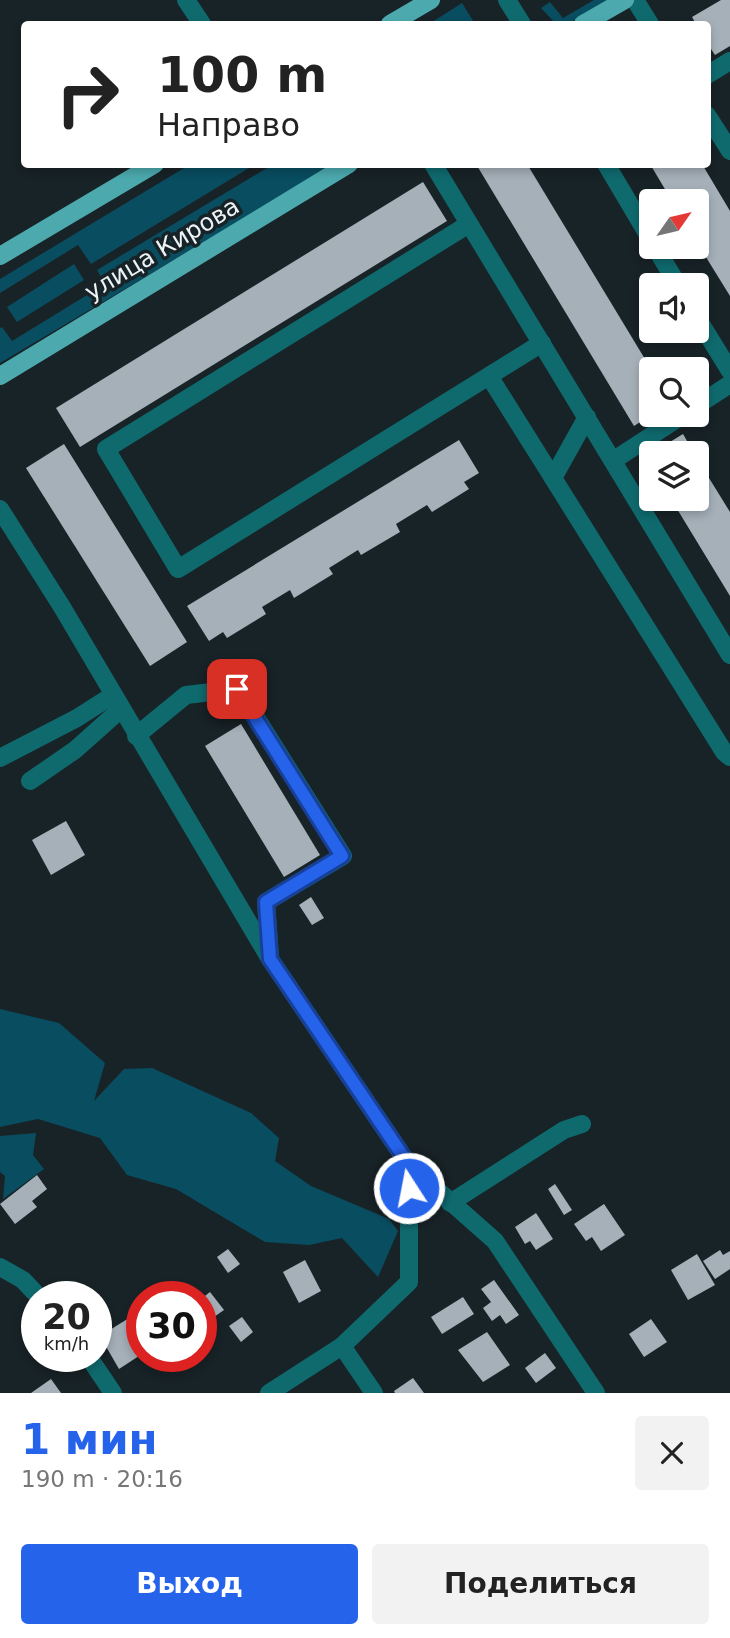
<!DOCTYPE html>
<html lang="ru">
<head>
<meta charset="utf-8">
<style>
	:root { --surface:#fff; --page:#f2f2f2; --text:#222; --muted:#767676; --accent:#2563eb }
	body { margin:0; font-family:"DejaVu Sans",sans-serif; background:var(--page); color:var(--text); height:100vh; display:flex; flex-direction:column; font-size:26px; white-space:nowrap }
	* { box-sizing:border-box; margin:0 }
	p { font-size:23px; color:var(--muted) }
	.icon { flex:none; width:38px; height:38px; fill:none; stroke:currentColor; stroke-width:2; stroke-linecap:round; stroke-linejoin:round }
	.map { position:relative; height:1393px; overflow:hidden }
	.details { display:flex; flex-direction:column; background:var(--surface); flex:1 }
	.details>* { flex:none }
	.hud { position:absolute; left:21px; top:21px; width:690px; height:147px; border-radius:7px; box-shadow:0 4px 10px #0003; background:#fff; color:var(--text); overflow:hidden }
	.needle { width:46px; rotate:56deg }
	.tools { position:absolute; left:639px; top:189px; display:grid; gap:14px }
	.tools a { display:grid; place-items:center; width:70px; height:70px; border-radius:7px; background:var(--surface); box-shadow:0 4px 10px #0003; font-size:35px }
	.speed { position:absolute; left:21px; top:1281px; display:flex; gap:14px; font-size:35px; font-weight:700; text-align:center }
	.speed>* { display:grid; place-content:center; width:91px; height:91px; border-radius:50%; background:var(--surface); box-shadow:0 4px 10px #0003; line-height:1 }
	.speed small { font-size:18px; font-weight:400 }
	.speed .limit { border:10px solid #d22; background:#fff; color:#111 }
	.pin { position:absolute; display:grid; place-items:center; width:60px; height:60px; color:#fff; margin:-30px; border-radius:14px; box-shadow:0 4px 10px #0006 }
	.me { position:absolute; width:77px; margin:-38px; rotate:349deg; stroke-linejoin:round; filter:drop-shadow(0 0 5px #0008) }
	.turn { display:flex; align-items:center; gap:24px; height:147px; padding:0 21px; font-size:32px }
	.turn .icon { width:91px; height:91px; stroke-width:2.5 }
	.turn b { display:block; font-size:49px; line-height:60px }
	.round { display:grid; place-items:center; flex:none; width:74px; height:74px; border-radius:7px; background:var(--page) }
	.overview { display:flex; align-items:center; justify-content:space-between; height:119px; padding:0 21px }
	h1 { font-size:42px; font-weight:600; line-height:52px; color:var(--accent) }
	.cta { display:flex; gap:14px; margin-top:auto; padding:14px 21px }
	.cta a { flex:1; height:80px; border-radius:7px; background:var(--accent); color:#fff; font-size:28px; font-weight:600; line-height:80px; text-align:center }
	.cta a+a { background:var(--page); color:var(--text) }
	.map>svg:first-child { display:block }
	.green { fill:#094d61 }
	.building { fill:#a6b0b9 }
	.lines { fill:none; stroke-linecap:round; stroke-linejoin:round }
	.minor { stroke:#0f6a6e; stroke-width:18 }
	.major { stroke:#4caaae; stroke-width:18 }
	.route-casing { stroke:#184099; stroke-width:18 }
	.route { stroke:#2563eb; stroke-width:12 }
	.labels { text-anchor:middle; stroke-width:7; stroke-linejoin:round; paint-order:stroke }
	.street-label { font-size:24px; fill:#edf4f7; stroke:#182327 }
</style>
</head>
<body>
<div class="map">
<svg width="730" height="1393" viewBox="0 0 730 1393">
	<rect width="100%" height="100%" fill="#182327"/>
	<g class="green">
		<polygon points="594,0 608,0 567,24 556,24 541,8 550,2 563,18"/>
		<polygon points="462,3 475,24 429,24"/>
		<polygon points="189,165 254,165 91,264 78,245 0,293 0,279"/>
		<polygon points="272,165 334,165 0,363 0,328 2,327 12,341 105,284 97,270"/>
		<polygon points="74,264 84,280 17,322 7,307"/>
		<polygon points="0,1009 59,1023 105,1063 94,1101 124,1069 152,1068 251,1113 279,1138 275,1161 311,1186 389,1219 398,1231 378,1277 342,1238 309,1245 265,1242 176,1189 127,1175 100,1138 38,1119 0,1127"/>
		<polygon points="36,1133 33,1155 44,1169 3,1199 5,1176 0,1172 0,1136"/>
	</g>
	<g class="building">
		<polygon points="721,0 730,0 730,46 715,55 707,43 707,24 696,24 692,17"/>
		<polygon points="476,164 527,164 651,369 651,415 634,426"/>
		<polygon points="650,164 702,164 730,211 730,296 696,241 696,201 672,201"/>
		<polygon points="423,182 447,221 80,447 56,408"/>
		<polygon points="683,434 694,453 652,453"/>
		<polygon points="459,440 479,473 464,482 469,489 432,512 427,505 396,524 400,532 361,555 358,550 329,568 333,574 294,598 290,590 262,607 266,614 227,638 223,632 209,641 187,606"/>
		<polygon points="64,444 187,642 150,666 26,468"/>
		<polygon points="696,457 730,512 730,596 671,499 696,499"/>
		<polygon points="241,724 320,855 284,877 205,746"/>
		<polygon points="66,821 85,855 51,875 32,840"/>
		<polygon points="311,897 324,918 312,925 299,905"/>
		<polygon points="37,1175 47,1189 32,1201 37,1207 15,1224 0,1204"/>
		<polygon points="555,1184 572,1210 564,1215 548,1189"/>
		<polygon points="604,1204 625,1235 601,1251 592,1237 586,1241 574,1224"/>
		<polygon points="536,1213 553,1239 536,1250 530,1241 525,1244 515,1227"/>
		<polygon points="228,1249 240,1264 228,1273 217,1257"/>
		<polygon points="720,1250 723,1255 730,1251 730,1269 715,1279 703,1261"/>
		<polygon points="697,1254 715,1285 688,1300 671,1270"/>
		<polygon points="305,1260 321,1291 299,1303 283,1272"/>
		<polygon points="494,1280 519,1315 506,1324 500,1315 492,1321 483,1308 491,1302 481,1289"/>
		<polygon points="210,1292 224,1310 214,1317 201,1299"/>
		<polygon points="463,1297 474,1314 442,1334 431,1317"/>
		<polygon points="142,1310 142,1354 119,1369 100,1336"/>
		<polygon points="242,1317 253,1332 241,1342 229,1326"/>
		<polygon points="651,1319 667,1342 644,1357 629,1334"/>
		<polygon points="487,1332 510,1365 483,1382 458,1350"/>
		<polygon points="545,1353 556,1368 536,1383 525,1368"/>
		<polygon points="413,1378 424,1393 395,1393 394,1391"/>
		<polygon points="51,1379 61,1393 31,1393"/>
	</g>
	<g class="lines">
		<g class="minor">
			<polyline points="186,0 202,24"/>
			<polyline points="507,0 522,24"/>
			<polyline points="635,0 650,24"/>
			<polyline points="707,75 730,61"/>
			<polyline points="707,115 730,151"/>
			<polyline points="433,164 730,655"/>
			<polyline points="606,164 651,240"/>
			<polyline points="469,224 106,449 178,569 542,343"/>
			<polyline points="655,247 678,285"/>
			<polyline points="696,316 730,371"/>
			<polyline points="489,376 553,478"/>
			<polyline points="696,406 730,384"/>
			<polyline points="587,417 553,478 724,752 730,757"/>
			<polyline points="614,460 683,415"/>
			<polyline points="0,509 62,607 270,959 409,1165 495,1241 596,1393"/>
			<polyline points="136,736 186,695 238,689 343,856 266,902 270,956"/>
			<polyline points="0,758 77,718 113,695"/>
			<polyline points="30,781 75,750 121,709"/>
			<polyline points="450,1203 564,1130 582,1124"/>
			<polyline points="0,1267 23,1280 39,1297"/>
			<polyline points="342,1346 374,1393"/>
			<polyline points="88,1356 113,1393"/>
			<polyline points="269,1393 342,1346 409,1282 409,1165"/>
		</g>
		<g class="major">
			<polyline points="390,24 431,0"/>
			<polyline points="583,24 625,0"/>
			<polyline points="0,256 155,164"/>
			<polyline points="0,376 349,164"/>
		</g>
	</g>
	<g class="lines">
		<g class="route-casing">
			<polyline id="route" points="237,689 342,856 266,902 270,959 409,1165 409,1188"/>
		</g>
		<use href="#route" class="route"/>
	</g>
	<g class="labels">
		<g class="street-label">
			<text transform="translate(162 249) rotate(-31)" y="8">улица Кирова</text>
		</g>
	</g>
</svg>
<div class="tools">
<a><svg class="needle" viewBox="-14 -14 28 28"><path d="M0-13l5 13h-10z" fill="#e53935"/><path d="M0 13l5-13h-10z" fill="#767676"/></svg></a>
<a><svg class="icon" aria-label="sound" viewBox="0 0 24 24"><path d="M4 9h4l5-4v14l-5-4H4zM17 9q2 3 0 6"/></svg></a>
<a><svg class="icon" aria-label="search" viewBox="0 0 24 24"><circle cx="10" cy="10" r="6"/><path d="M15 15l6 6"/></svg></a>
<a><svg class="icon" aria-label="layers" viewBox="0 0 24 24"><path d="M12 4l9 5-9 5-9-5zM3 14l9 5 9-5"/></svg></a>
</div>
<div class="speed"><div>20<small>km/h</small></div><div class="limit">30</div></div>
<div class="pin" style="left:237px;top:689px;background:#d93025"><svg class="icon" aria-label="arrive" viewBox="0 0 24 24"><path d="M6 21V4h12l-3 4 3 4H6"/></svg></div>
<svg class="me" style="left:409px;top:1188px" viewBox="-20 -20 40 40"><circle r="17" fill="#2563eb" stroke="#fff" stroke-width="3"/><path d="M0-11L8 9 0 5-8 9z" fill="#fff"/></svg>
<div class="hud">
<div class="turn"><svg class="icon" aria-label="right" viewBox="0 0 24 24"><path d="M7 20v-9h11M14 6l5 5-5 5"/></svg><div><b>100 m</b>Направо</div></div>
</div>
</div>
<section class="details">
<div class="overview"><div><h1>1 мин</h1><p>190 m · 20:16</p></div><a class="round"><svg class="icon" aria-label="close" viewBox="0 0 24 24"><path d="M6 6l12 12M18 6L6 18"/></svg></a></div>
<div class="cta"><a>Выход</a><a>Поделиться</a></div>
</section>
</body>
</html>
